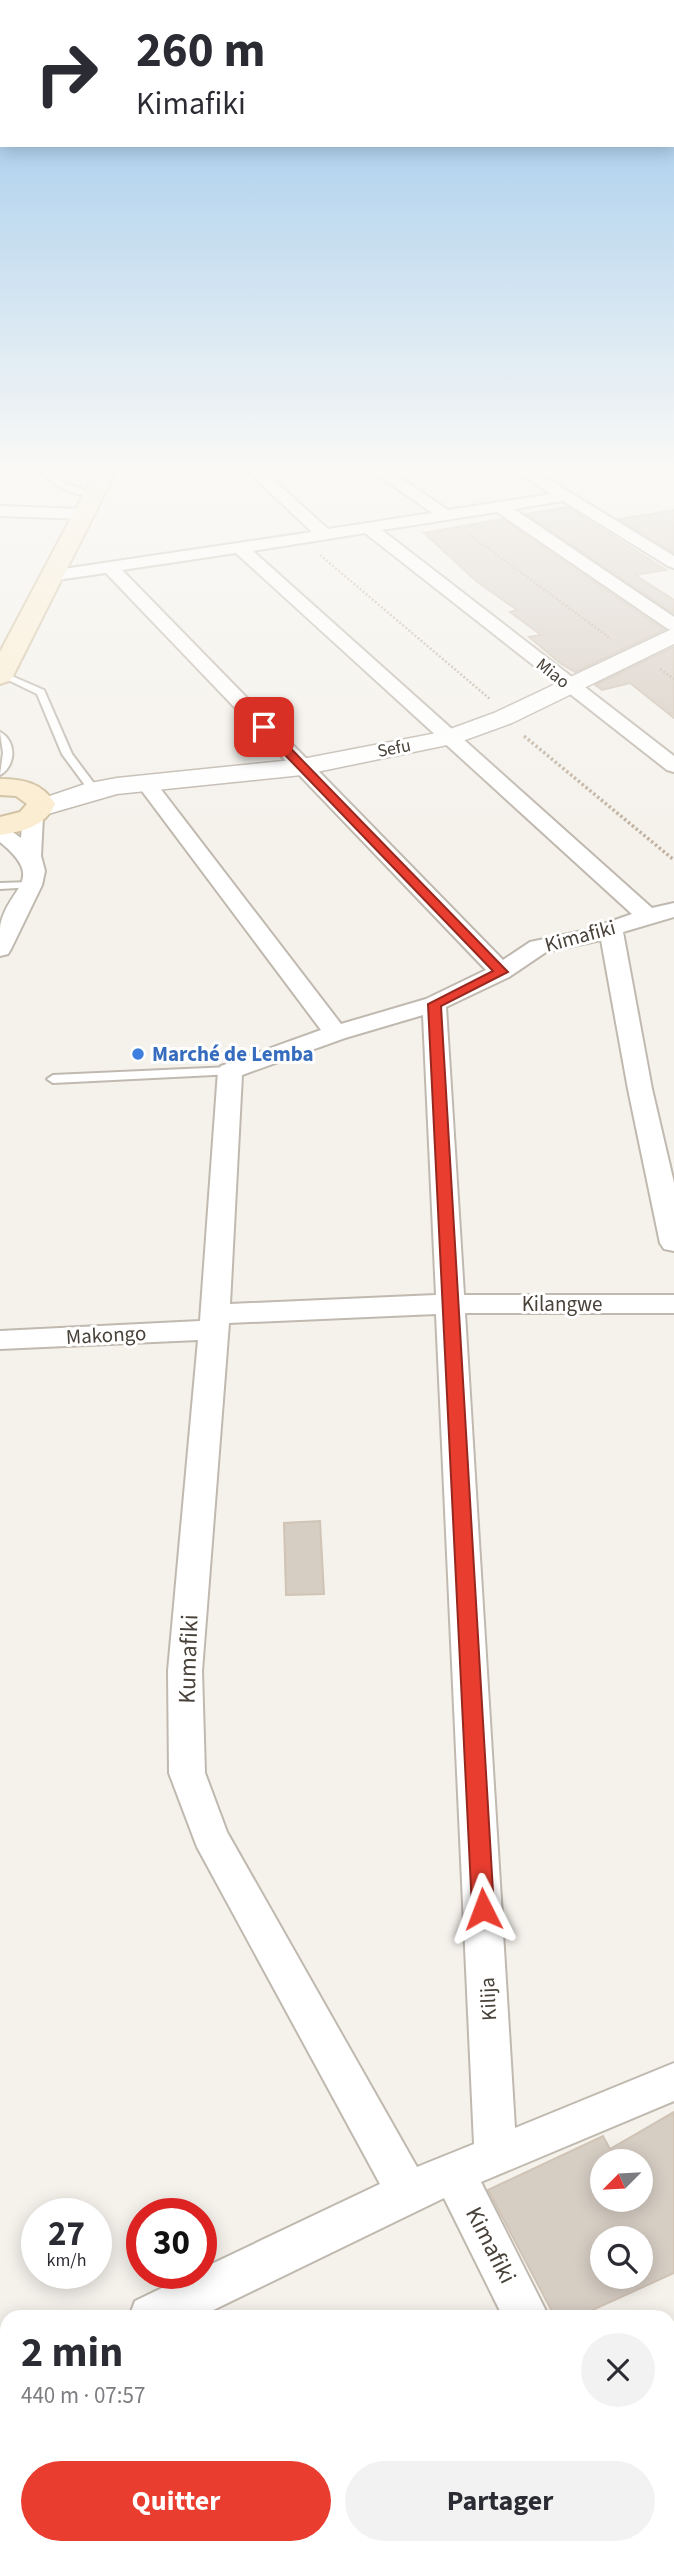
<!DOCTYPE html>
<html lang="fr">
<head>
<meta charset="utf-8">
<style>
	:root { --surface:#fff; --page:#f2f2f3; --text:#2b2b33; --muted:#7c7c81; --accent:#e93d30 }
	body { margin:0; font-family:"Source Sans 3",sans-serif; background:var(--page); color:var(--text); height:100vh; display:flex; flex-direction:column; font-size:26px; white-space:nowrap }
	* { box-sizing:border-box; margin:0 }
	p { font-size:23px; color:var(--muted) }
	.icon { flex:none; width:38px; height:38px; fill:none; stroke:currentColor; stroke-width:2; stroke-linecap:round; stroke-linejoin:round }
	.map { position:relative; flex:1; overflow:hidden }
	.sheet { position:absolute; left:0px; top:2310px; width:676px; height:245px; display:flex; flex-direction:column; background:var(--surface); border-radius:21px 21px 0 0; box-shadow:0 4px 18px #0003 }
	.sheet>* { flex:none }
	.banner { position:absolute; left:0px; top:0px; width:676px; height:147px; box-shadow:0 4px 18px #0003; background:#fff; color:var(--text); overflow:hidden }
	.needle { width:46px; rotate:246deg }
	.tools { position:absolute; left:590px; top:2149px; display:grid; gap:14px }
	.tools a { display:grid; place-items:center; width:63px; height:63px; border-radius:50%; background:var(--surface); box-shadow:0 4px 18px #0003; font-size:35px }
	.speed { position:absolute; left:21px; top:2198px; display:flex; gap:14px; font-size:35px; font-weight:700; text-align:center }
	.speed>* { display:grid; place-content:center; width:91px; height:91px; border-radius:50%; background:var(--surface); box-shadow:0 4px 18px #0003; line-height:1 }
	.speed small { font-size:18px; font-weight:400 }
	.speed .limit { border:10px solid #d22; background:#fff; color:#111 }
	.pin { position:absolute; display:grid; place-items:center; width:60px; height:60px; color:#fff; margin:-30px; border-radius:14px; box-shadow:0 4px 10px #0006 }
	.me { position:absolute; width:77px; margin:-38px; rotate:357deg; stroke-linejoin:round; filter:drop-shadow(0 0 5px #0008) }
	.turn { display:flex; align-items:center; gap:24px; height:147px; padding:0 21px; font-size:32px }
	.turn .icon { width:91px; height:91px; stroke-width:2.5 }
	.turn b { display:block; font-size:49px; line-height:60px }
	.round { display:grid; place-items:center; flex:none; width:74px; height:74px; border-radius:37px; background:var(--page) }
	.head { display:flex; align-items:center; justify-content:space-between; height:119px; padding:0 21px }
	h1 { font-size:42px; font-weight:700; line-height:52px }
	.primary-button { display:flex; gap:14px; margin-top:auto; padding:14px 21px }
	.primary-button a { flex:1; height:80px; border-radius:42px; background:var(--accent); color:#fff; font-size:28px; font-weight:700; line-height:80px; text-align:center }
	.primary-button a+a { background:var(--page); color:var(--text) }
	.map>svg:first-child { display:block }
	.building { fill:#d6cdc3; stroke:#d0c4b6; stroke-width:2; fill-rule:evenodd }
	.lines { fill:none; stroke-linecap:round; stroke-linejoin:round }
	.service-casing { stroke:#c0b9af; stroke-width:4 }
	.minor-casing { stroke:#c0b9af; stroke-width:4 }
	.tertiary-casing { stroke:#c0b9af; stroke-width:3 }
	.secondary-casing { stroke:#d0c0a0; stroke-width:4 }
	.path-far1 { stroke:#c1b3a2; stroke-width:2.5; stroke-dasharray:2 2; stroke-linecap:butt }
	.path { stroke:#c1b3a2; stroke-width:3.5; stroke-dasharray:2.5 2.5; stroke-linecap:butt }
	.service { fill:#fff; fill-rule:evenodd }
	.minor { fill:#fff; fill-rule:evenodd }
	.tertiary { fill:#fff; fill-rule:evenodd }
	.secondary { fill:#fbedd1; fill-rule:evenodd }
	.route { fill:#e93d30; stroke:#97281f; stroke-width:2 }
	.shop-dot { fill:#3f7fe0; stroke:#fff; stroke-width:2.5 }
	.labels { text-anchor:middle; stroke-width:6; stroke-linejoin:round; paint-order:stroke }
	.far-street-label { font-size:18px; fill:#49423a; stroke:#fff }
	.street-label { font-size:21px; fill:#49423a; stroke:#fff }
	.shop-label { font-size:21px; font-weight:bold; fill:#366cbe; stroke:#fff; text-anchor:start }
	.near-street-label { font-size:24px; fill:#49423a; stroke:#fff }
</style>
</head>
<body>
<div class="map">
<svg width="674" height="2555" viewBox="0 0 674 2555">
	<rect width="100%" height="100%" fill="#f5f2ec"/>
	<g class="building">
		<polygon points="567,507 666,570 635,575 674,600 674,614 526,514"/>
		<polygon points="674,510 674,553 619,519"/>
		<polygon points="502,519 664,630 575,672 560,663 529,637 541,635 510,612 517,610 476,581 424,533"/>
		<polygon points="674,647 674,718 630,683 602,690 595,685"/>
		<polygon points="320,1521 324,1594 286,1595 284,1523"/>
		<path d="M 674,2112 L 674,2273 L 577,2317 L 555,2317 L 488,2190 L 603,2136 L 610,2149 ZM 602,2161 L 640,2161 L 640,2200 L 602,2200 ZM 602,2238 L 640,2238 L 640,2277 L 602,2277 Z"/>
	</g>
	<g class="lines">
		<g class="service-casing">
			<g id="service">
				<path d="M 33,465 L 41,465 L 65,484 L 97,493 C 77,502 47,480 33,465 Z"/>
				<polygon points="0,671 44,690 72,754 99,790 98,792 90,792 62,754 37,694 0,676"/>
				<path d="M 0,732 C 17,741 16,766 0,775 L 3,753 Z"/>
				<polygon points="31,882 35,883 35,887 0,889 0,883"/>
				<polygon points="230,1067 234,1068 236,1071 234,1074 53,1083 47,1079 53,1075"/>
			</g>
		</g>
		<g class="minor-casing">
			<g id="minor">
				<path d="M 241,465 L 257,465 L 328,529 L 432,513 L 364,465 L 381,465 L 448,510 L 551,494 L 508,465 L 525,465 L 674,556 L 674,568 L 668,566 L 563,501 L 514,509 L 674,617 L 674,630 L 668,629 L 497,512 L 382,530 L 674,756 L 674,772 L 667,770 L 365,533 L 253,551 L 652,908 L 674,903 L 674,917 L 623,932 L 652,1089 L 674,1183 L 674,1251 L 664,1249 L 660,1243 L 628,1089 L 601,940 L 546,952 L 509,977 L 446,1007 L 464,1295 L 674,1295 L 674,1313 L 465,1313 L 515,2128 L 674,2063 L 674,2101 L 481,2182 L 549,2317 L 503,2317 L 444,2198 L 199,2317 L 129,2317 L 135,2301 L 193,2273 L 201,2273 L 201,2269 L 380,2184 L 197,1847 L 169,1773 L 168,1671 L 198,1340 L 0,1349 L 0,1331 L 200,1321 L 218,1071 L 221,1066 L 321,1030 L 136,783 L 139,779 L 153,779 L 341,1024 L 426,999 L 486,970 L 106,573 L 50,581 L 42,576 L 50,571 L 312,532 ZM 236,553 L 632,914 L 587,930 L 530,942 L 503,960 L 122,570 ZM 423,1015 L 436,1295 L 230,1304 L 242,1075 L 345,1038 ZM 436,1314 L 474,2144 L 417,2167 L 227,1832 L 205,1773 L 202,1671 L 229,1323 Z"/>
				<polygon points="658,465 674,465 674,474"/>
				<polygon points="0,506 83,509 91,514 83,519 0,516"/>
				<path d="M 33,810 L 40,812 L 43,816 L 41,856 L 45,871 L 42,885 L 11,949 L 8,954 L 0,956 C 0,947 0,937 0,928 C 6,887 49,882 0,842 L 0,826 L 7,828 L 21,838 L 23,816 L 26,812 Z"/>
				<polygon points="7,2332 7,2378 0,2379 0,2333"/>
				<polygon points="171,2548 219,2548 222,2555 174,2555"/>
				<polygon points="619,2548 668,2548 671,2555 622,2555"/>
			</g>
		</g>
		<g class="tertiary-casing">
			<polygon id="tertiary" points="674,628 674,644 512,723 457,743 302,775 117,794 41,816 32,814 28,808 32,802 85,784 117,778 302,759 442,732 494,713"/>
		</g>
		<g class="secondary-casing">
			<g id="secondary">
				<polygon points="99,465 119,465 13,676 9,681 0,684 0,652"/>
				<path d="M 0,779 C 23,779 43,783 55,804 C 45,827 23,831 0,835 L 0,817 L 20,812 L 27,804 L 16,796 L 0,795 Z"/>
			</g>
		</g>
		<g class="path-far1">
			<polyline points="469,534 611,639"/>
			<polyline points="320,555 490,699"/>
			<polyline points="660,669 674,679"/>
		</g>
		<polyline class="path" points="524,736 674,860"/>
		<use href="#service" class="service"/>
		<use href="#minor" class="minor"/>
		<use href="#tertiary" class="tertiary"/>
		<use href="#secondary" class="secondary"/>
	</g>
	<linearGradient id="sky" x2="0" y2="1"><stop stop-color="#91c2ea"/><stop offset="0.57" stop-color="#faf9f6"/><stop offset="1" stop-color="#faf9f6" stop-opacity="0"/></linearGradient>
	<rect width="674" height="823" fill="url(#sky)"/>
	<polygon class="route" points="260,725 268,725 508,972 441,1006 494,1909 491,1915 483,1918 475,1915 472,1909 428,1004 493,971 260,729"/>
	<circle class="shop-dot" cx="138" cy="1054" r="7"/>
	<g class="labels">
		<g class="far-street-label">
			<text transform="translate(553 673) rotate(38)" y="6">Miao</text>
			<text transform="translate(394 748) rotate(-11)" y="6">Sefu</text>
		</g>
		<g class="street-label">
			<text transform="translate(580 936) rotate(-15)" y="7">Kimafiki</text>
			<text x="562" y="1311">Kilangwe</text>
			<text transform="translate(106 1335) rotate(-3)" y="7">Makongo</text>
			<text transform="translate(488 1999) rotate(-93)" y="7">Kilija</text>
		</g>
		<g class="shop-label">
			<text x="152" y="1061">Marché de Lemba</text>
		</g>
		<g class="near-street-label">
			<text transform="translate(188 1659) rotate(-88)" y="8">Kumafiki</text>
			<text transform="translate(491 2245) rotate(63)" y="8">Kimafiki</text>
		</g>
	</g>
</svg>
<div class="tools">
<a><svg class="needle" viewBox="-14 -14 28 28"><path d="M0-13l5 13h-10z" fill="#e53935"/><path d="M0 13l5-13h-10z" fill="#7c7c81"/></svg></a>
<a><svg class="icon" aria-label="search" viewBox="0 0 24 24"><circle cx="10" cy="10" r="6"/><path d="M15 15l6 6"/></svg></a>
</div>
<div class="speed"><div>27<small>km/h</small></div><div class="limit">30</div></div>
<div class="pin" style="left:264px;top:727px;background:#d93025"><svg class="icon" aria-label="arrive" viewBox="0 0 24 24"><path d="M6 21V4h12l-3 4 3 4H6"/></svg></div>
<svg class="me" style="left:483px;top:1909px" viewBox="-20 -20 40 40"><path d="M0-17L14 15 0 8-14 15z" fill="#e93d30" stroke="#fff" stroke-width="4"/></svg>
<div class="banner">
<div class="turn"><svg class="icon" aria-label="right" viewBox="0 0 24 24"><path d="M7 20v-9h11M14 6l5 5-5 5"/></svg><div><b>260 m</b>Kimafiki</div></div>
</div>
<section class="sheet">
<div class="head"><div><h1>2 min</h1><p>440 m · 07:57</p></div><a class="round"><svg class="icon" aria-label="close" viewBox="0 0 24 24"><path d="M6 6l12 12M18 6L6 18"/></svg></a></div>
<div class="primary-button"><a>Quitter</a><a>Partager</a></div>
</section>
</div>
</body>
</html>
